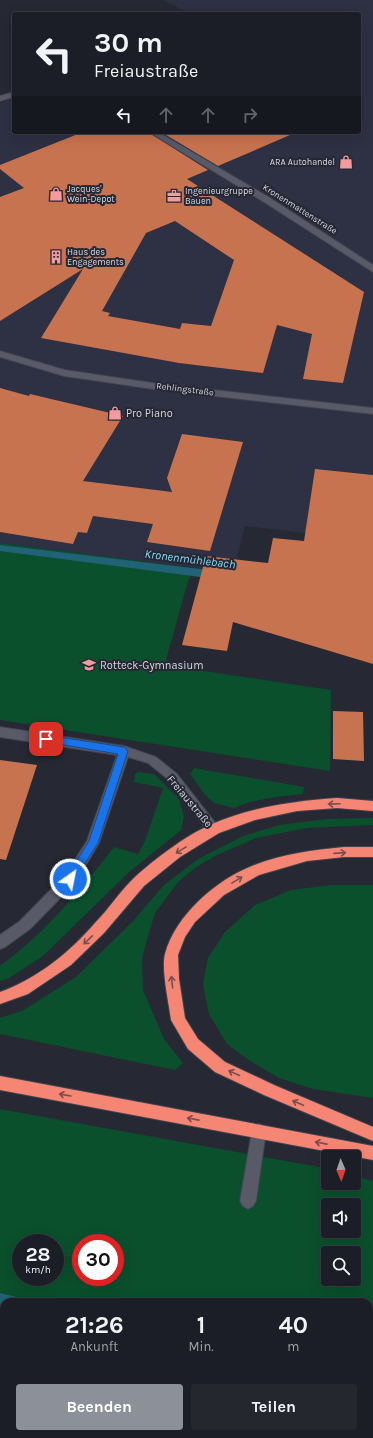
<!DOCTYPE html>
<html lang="de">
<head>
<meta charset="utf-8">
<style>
	:root { --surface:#1c1e27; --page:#25272f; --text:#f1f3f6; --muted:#a0a2a7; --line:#3a3c44; --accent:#8c9099 }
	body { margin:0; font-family:Karla,sans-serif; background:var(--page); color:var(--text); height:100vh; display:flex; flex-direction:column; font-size:15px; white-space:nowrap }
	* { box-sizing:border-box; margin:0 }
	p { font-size:13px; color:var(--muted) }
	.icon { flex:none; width:22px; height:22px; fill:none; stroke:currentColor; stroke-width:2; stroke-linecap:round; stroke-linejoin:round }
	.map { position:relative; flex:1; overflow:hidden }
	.drawer { position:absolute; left:0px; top:1298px; width:373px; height:140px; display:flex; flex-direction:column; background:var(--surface); border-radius:12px 12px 0 0; box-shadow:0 4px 16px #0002,0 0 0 1px var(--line) }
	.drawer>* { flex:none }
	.top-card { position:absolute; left:12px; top:12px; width:349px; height:122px; border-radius:4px; box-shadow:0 4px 16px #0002,0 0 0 1px var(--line); background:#1c1e27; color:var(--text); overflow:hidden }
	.needle { width:26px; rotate:178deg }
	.fabs { position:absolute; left:321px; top:1150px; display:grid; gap:8px }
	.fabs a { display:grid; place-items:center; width:40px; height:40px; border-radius:4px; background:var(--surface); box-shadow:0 4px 16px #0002,0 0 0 1px var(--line); font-size:20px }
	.speed { position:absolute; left:12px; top:1234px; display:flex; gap:8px; font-size:20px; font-weight:700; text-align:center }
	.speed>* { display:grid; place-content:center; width:52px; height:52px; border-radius:50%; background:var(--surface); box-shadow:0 4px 16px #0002,0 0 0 1px var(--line); line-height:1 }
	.speed small { font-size:10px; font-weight:400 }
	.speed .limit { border:6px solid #d22; background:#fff; color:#111 }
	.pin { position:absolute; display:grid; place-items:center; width:34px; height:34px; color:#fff; margin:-17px; border-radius:8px; box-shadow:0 2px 6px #0006 }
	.me { position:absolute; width:44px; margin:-22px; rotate:33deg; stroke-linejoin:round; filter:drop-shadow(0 0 3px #0008) }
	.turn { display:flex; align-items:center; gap:14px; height:84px; padding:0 16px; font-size:18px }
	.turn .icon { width:52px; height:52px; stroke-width:2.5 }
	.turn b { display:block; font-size:28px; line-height:34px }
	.lanes { display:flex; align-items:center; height:38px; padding:0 16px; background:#0003; justify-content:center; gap:20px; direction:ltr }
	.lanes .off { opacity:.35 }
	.eta { display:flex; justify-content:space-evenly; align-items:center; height:68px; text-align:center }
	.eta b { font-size:24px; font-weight:700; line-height:28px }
	.action { display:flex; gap:8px; margin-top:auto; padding:8px 16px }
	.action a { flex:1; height:46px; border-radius:4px; background:var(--accent); color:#fff; font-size:16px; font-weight:700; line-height:46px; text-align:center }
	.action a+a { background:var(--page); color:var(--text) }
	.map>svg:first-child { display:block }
	.built { fill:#2e3043 }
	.green { fill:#0a502c; fill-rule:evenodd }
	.water { fill:#216376 }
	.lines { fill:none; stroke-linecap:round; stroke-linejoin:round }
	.stream { fill:#216376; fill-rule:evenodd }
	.building { fill:#c8734f; fill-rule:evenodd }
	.minor-casing { stroke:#42434f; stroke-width:2 }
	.highway-casing { stroke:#42434f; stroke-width:2 }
	.minor { fill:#585a68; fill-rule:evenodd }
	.highway { fill:#f68674; fill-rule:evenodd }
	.oneway { stroke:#794e4e }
	.route { fill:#1a73e8; stroke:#114b97 }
	.labels { text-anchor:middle; stroke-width:4; stroke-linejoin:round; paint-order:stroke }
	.far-poi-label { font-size:9px; fill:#d5d6df; stroke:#262834; text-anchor:start }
	.far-street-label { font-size:9px; fill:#d5d6df; stroke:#262834 }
	.poi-label { font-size:11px; fill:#d5d6df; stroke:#262834; text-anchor:start }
	.street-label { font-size:11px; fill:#d5d6df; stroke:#262834 }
	.water-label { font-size:12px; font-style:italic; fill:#86daf4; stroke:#262834 }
</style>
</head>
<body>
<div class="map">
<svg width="373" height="1438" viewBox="0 0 373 1438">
	<rect width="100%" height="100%" fill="#262834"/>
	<polygon class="built" points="163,0 373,0 373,541 245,526 233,573 0,543 0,103 14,98 14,132 359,132 359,14 191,14"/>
	<g class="green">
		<polygon points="0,543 233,573 280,588 191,576 188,581 166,660 190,669 331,690 330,771 0,720"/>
		<polygon points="194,768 304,787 303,794 275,797 250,802 234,808 214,803 205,795 190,774"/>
		<path d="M 138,772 L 154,774 L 179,799 L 184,817 L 181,830 L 128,873 L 43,956 L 9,978 L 0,981 L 0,966 C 45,933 80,891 114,847 L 138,854 L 145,841 L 163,788 L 134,782 L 135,774 Z"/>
		<polygon points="373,818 373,825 307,828 256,838 215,856 195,868 178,882 155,913 148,936 142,958 143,990 164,1039 183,1063 175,1070 0,1034 0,1018 22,1011 76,977 133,921 164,885 198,859 243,836 279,825 326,819"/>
		<polygon points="332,885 373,885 373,1098 313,1089 279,1078 250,1061 227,1044 209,1014 203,984 208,958 225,932 255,905 291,890"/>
		<path d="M 0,1109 L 319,1167 L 328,1169 L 328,1183 L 354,1183 L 354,1176 L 373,1181 L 373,1353 L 369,1352 L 369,1302 L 38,1302 L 0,1293 ZM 328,1205 L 354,1205 L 354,1231 L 328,1231 ZM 21,1243 L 55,1243 L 55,1277 L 21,1277 ZM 81,1243 L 115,1243 L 115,1277 L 81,1277 ZM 328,1253 L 354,1253 L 354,1279 L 328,1279 Z"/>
		<polygon points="0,1407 4,1408 4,1434 163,1434 192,1438 0,1438"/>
	</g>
	<g class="water">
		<polygon points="0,1293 38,1302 4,1302 4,1408 0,1407"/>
		<polygon points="369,1352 373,1353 373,1438 192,1438 163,1434 369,1434"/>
	</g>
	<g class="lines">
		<polygon class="stream" points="0,545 216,571 221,575 216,579 0,551"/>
	</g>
	<g class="building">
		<path d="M 83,132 L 148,132 L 208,170 L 187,179 L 364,292 L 343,383 L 303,379 L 312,334 L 277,325 L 263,373 L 179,363 L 41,338 L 83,269 L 0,321 L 0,197 L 24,188 L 0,169 L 0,165 ZM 175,221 L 234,260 L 211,326 L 182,323 L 180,329 L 108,316 L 110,313 L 102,311 L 146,233 Z"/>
		<polygon points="161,132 297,132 218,166"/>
		<polygon points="0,388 29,396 30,394 123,416 83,481 172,492 167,478 182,434 243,442 210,551 147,542 153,524 93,516 87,533 78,532 73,544 0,532"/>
		<polygon points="315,469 373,475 373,664 233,622 227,651 182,645 206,556 268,563 273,538 304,541"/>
		<polygon points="333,711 363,712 364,761 333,759"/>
		<polygon points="0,760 37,765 6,860 0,859"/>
	</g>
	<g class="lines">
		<g class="minor-casing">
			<g id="minor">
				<polygon points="14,92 14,97 0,101 0,96"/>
				<polygon points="149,132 158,132 270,198 373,265 373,272 264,202"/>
				<polygon points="0,351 65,370 153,383 373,408 373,414 153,389 64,376 0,357"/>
				<polygon points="0,727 124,746 156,757 177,774 220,829 219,833 214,834 209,833 169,780 148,763 128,757 99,843 75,883 30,929 5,947 0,949 0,935 20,921 65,875 87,841 117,755 0,737"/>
				<polygon points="259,1124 264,1126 266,1131 256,1201 253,1206 248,1209 243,1206 240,1201 252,1131 254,1126"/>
			</g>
		</g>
		<g class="highway-casing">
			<g id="highway">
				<path d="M 337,798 L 373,801 L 373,811 L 337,808 L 297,811 L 255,820 L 219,833 L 180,857 L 144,886 L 104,933 L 71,965 L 28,994 L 0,1004 L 0,992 C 37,979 70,952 95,923 C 109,909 120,891 135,877 C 155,859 185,836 210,825 C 250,807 294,801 337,798 Z"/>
				<path d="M 344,847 L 373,847 L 373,857 L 344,857 L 307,861 L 259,875 L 224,895 L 195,922 L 185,937 L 178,955 L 179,979 L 185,1018 L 198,1039 L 225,1062 L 274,1085 L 373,1127 L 373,1141 L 264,1095 L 215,1072 L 188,1049 L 171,1020 C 169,1004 161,969 165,954 C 175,916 216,880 252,866 C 281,854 313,850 344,847 Z"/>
				<polygon points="0,1076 373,1146 373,1160 0,1090"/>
			</g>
		</g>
		<use href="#minor" class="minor"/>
		<use href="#highway" class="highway"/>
	</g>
	<defs><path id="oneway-shaft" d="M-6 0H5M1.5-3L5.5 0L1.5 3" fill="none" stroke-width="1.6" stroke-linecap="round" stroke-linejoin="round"/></defs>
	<g class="oneway">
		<use href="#oneway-shaft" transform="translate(334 804) rotate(178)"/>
		<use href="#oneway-shaft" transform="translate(181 850) rotate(148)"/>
		<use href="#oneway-shaft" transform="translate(340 853) rotate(-4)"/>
		<use href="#oneway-shaft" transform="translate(237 880) rotate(-31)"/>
		<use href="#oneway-shaft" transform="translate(88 940) rotate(136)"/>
		<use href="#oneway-shaft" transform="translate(172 982) rotate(-96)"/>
		<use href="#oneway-shaft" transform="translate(234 1073) rotate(-155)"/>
		<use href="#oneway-shaft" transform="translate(65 1095) rotate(-170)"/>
		<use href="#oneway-shaft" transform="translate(298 1103) rotate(-157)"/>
		<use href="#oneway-shaft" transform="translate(193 1119) rotate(-169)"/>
		<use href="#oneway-shaft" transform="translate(321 1143) rotate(-169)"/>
	</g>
	<polygon class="route" points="46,735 124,747 128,751 98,843 73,882 70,883 66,882 65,879 89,841 118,754 46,742 42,739"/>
	<defs>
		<g id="shop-bare" transform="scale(1.08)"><path d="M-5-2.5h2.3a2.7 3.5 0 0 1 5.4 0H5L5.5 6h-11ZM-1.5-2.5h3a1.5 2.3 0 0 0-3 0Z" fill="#f59b9e" stroke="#262834" stroke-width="2.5" paint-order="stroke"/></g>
		<g id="office-bare" transform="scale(1.08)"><path d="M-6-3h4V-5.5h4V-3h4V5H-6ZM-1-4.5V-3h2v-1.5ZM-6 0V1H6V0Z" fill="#f59b9e" stroke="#262834" stroke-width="2.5" paint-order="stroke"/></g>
		<g id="building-bare" transform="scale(1.08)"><path d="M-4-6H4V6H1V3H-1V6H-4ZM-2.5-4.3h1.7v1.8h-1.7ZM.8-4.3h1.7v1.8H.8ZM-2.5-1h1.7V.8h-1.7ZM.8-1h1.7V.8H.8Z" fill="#f59b9e" stroke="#262834" stroke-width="2.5" paint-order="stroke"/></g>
		<g id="school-bare" transform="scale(1.08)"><path d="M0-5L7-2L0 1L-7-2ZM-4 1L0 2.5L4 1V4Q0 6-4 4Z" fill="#f59b9e" stroke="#262834" stroke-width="2.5" paint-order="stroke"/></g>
	</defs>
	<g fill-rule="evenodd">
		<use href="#shop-bare" x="346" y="162"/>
		<use href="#shop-bare" x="56" y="194"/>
		<use href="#office-bare" x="174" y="196"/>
		<use href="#building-bare" x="56" y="257"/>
		<use href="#shop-bare" x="115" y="413"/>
		<use href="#school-bare" x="89" y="665"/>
	</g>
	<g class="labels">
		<g class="far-poi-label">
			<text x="335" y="165" text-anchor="end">ARA Autohandel</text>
			<text x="67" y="192">Jacques'<tspan x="67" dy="10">Wein-Depot</tspan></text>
			<text x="185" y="194">Ingenieurgruppe<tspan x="185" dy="10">Bauen</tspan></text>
			<text x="67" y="255">Haus des<tspan x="67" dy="10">Engagements</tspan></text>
		</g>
		<g class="far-street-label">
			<text transform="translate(300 209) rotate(32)" y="3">Kronenmattenstraße</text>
			<text transform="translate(185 389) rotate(7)" y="3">Rehlingstraße</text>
		</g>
		<g class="poi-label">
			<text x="126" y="417">Pro Piano</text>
			<text x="100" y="669">Rotteck-Gymnasium</text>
		</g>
		<g class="street-label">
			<text transform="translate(190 801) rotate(50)" y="4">Freiaustraße</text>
		</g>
		<g class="water-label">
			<text transform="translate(190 559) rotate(7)" y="4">Kronenmühlebach</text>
		</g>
	</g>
</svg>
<div class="fabs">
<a><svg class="needle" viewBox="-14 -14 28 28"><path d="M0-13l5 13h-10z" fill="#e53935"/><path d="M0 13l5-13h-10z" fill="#a0a2a7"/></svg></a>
<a><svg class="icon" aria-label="sound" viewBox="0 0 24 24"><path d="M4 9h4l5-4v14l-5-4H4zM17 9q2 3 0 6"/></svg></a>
<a><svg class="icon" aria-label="search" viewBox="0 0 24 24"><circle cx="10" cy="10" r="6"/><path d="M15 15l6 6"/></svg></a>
</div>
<div class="speed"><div>28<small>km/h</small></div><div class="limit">30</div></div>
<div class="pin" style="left:46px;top:739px;background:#d93025"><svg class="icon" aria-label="arrive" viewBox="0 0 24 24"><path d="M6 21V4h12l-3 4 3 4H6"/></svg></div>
<svg class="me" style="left:70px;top:879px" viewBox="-20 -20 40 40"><circle r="17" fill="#1a73e8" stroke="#fff" stroke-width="3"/><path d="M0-11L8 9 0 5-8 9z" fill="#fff"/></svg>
<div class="top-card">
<div class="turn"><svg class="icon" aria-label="left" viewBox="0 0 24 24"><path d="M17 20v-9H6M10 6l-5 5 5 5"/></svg><div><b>30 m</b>Freiaustraße</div></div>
<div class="lanes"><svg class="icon" aria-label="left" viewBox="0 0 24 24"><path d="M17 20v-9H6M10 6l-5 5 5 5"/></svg><svg class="icon off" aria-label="ahead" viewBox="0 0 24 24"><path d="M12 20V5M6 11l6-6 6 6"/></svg><svg class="icon off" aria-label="ahead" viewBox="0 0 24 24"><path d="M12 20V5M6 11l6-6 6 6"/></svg><svg class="icon off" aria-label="right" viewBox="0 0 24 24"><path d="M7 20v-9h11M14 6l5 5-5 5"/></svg></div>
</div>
<section class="drawer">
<div class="eta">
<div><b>21:26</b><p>Ankunft</p></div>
<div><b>1</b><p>Min.</p></div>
<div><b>40</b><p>m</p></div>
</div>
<div class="action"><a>Beenden</a><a>Teilen</a></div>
</section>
</div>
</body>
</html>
